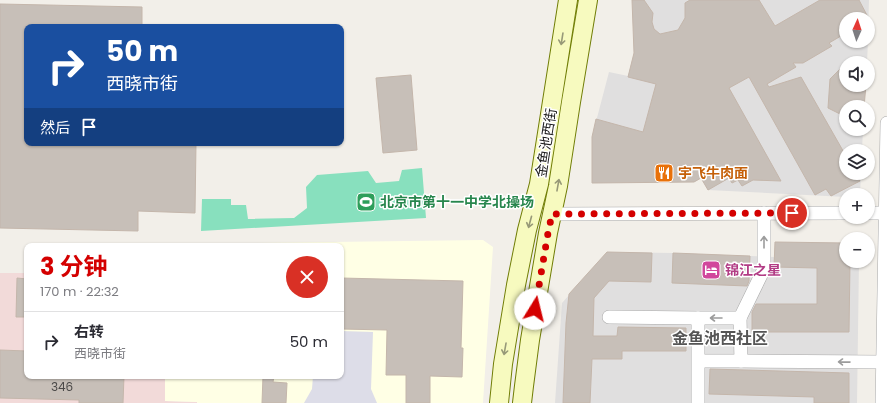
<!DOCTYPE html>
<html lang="zh">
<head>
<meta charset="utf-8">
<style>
	:root { --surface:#fff; --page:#f7f7f7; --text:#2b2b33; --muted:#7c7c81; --line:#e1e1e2; --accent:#d40000 }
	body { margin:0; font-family:Poppins,"Noto Sans SC",sans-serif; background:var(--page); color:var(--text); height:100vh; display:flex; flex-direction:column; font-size:15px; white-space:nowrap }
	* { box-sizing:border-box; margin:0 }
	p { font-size:13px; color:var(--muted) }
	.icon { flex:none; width:22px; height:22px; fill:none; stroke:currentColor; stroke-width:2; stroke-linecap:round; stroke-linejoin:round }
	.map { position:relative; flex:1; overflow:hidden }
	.drawer { position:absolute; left:24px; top:243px; width:320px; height:136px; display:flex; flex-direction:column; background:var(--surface); border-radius:8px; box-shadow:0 1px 3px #0004 }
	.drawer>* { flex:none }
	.banner { position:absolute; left:24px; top:24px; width:320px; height:122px; border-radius:8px; box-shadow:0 1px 3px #0004; background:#1a4fa0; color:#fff; overflow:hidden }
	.needle { width:26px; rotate:3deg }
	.buttons { position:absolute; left:839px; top:12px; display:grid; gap:8px }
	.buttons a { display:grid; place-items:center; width:36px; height:36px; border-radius:50%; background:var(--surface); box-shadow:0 1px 3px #0004; font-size:20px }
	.pin { position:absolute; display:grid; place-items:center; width:34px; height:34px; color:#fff; margin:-17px; border:2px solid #fff; border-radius:50%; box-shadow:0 1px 4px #0007 }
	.me { position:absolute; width:44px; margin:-22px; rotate:9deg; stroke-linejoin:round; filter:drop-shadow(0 0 3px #0008) }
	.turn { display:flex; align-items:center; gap:14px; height:84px; padding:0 16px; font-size:18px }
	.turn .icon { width:52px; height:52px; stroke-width:2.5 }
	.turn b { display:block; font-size:28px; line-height:34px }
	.then { display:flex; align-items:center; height:38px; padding:0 16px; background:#0003; gap:8px; font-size:15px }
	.round { display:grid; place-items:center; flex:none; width:42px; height:42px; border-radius:21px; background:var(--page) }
	.overview { display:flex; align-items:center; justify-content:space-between; height:68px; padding:0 16px }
	h1 { font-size:24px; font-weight:700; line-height:30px; color:var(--accent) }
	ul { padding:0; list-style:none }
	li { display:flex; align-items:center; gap:12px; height:60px; padding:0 16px; border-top:1px solid var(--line) }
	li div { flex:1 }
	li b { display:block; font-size:15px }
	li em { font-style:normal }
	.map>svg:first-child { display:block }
	.residential { fill:#e0dfdf }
	.commercial { fill:#f2dad9 }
	.education { fill:#ffffe5 }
	.pitch { fill:#88e0be }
	.parking { fill:#e2e2e2 }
	.plaza { fill:#dddde8 }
	.building { fill:#c7bfb8; stroke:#c4b6ab }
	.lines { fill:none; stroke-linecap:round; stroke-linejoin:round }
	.street-casing { stroke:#a9a9a9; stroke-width:14 }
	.secondary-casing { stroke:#707d05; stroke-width:20 }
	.street { stroke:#fff; stroke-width:13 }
	.secondary { stroke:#f7fabf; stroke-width:18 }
	.oneway { stroke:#979978 }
	.oneway2 { stroke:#9c9c9c }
	.route { stroke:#d40000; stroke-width:7; stroke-dasharray:0 12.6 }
	.labels { text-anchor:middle; stroke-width:3; stroke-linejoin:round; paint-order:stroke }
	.number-label { font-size:12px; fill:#4b4948 }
	.street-label { font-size:14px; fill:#222; stroke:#fff }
	.food-label { font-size:14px; font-weight:bold; fill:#c56008; stroke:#fff; text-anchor:start }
	.leisure-label { font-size:14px; font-weight:bold; fill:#27864d; stroke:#fff; text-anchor:start }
	.hotel-label { font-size:14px; font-weight:bold; fill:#b23c85; stroke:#fff; text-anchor:start }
	.quarter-label { font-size:16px; font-weight:bold; fill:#555; stroke:#fff }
</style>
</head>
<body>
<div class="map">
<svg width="887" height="403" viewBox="0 0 887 403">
	<rect width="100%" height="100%" fill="#f2efe9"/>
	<g class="residential">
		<polygon points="632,0 869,0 868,34 868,19 846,19 846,41 868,41 867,63 846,63 846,85 866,85 864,107 846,107 846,129 863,129 862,151 846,151 846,173 861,173 860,195 846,195 846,197 708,190 701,178 694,182 592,183 592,137 609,72 628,76 634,53"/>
		<polygon points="775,242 846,243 846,261 859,261 857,403 555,403 562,303 607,252 673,253 774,257"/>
	</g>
	<polygon class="commercial" points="0,273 27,273 27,376 165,376 165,401 197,402 197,403 0,403"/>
	<polygon class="education" points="483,240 493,247 483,403 197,403 197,402 165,401 165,376 341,376 341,246 185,246 185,244"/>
	<polygon class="pitch" points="422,168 426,218 201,231 202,199 231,199 231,205 246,205 248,219 294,218 307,208 306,187 317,175 368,171 376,183 399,181 402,170"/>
	<polygon class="parking" points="705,325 735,325 736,353 705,353"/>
	<polygon class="plaza" points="341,331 373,332 371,389 377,403 304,403 312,389 313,376 341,376"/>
	<g class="building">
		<polygon points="632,0 644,0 653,13 652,22 654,29 660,34 678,30 685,18 685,3 690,0 759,0 775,26 820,0 859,0 869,19 846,19 846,33 829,43 832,46 803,63 793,63 796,67 767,84 769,87 801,77 846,156 846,173 855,173 860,181 831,196 826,189 815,195 749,77 729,88 781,181 753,180 742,186 738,180 732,183 729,178 708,190 701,178 694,182 592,183 592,137 596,119 643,132 656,84 628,77 634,53"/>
		<polygon points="0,4 142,7 142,27 27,27 27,143 196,143 195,213 138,211 138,231 0,228"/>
		<polygon points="846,63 846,85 866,85 864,107 846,107 846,117 828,108 830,79"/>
		<polygon points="411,75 417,150 383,153 376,78"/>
		<polygon points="775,242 846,243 846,261 850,261 849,332 752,332 752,312 756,304 817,304 817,268 774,267"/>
		<polygon points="607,252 652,253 651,282 609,281 594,298 593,336 617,336 618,327 686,328 686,351 622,351 622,359 592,359 590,403 563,403 566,323 569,294"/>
		<polygon points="673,253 750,256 749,281 747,286 672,283"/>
		<polygon points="17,278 27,279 27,317 16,317"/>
		<polygon points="341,278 463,281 461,348 463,348 462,377 430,376 430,403 406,403 406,375 386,375 387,330 341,329"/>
		<polygon points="0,350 27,351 27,376 124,376 123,403 79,403 79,400 0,398"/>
		<polygon points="710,369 849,373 849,403 814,403 814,397 709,394"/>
		<polygon points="263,376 274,376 273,382 287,383 286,403 262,403"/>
	</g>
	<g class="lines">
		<g class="street-casing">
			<g id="street">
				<polyline points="868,213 887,213"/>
				<polyline points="552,214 846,213"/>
				<polyline points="609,317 698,318"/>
				<polyline points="740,318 764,269 764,213"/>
				<polyline points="741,361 883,362"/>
				<polyline points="698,403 698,318 740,318 741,361 699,361"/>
				<polyline points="882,403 887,123"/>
			</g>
		</g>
		<g class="secondary-casing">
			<g id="secondary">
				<polyline points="499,403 503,364 516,285 527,230 539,184 568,0"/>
				<polyline points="522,403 524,386 530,340 548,233 558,186 571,102 588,0"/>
			</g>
		</g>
		<use href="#street" class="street"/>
		<use href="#secondary" class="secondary"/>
	</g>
	<defs><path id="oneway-shaft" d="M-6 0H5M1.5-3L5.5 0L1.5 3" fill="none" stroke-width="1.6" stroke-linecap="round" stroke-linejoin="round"/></defs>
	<g class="oneway">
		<use href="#oneway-shaft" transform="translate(562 39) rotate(99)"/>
		<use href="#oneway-shaft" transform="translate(558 185) rotate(-80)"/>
		<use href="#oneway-shaft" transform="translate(530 222) rotate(105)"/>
		<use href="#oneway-shaft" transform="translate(505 349) rotate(100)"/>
	</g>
	<g class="oneway2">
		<use href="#oneway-shaft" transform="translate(764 242) rotate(-90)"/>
		<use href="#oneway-shaft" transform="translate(716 318) rotate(180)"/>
		<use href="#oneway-shaft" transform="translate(844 362) rotate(-179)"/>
	</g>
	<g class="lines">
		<polyline class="route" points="535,309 548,233 552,214 792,213"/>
	</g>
	<defs>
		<g id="restaurant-square" transform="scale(1)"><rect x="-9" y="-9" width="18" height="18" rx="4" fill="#e8710a" stroke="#fff"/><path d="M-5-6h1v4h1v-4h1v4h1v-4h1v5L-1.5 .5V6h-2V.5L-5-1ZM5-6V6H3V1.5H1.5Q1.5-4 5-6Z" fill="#fff"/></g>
		<g id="stadium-square" transform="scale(1)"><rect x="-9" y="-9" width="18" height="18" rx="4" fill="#2e9e5b" stroke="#fff"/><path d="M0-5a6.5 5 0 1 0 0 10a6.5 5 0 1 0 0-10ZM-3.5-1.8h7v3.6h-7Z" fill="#fff"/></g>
		<g id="hotel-square" transform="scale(1)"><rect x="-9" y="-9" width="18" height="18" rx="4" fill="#d1479c" stroke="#fff"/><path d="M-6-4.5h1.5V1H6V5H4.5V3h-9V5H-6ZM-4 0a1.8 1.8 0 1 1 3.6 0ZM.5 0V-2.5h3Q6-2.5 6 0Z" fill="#fff"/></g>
	</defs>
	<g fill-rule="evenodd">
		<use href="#restaurant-square" x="664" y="173"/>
		<use href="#stadium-square" x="366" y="202"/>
		<use href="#hotel-square" x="711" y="270"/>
	</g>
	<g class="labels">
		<g class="number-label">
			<text x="62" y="391">346</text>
		</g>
		<g class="street-label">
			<text transform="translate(546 143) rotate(-81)" y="5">金鱼池西街</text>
		</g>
		<g class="food-label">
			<text x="678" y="178">宇飞牛肉面</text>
		</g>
		<g class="leisure-label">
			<text x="380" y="207">北京市第十一中学北操场</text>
		</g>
		<g class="hotel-label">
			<text x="725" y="275">锦江之星</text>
		</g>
		<g class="quarter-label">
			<text x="720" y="344">金鱼池西社区</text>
		</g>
	</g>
</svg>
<div class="buttons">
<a><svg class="needle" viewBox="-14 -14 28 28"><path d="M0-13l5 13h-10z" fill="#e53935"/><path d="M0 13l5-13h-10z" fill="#7c7c81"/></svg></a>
<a><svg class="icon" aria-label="sound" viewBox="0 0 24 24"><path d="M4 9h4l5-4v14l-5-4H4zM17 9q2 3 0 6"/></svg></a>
<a><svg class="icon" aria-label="search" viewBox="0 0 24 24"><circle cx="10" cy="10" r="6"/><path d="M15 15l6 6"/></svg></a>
<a><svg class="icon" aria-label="layers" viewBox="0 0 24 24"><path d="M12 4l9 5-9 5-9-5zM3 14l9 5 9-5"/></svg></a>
<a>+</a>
<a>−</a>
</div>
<div class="pin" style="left:792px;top:213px;background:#d93025"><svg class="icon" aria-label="arrive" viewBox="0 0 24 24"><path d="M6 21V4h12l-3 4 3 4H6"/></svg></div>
<svg class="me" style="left:535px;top:309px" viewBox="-20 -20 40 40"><circle r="19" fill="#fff"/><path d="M0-13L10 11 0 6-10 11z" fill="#d40000"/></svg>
<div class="banner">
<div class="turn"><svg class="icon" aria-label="right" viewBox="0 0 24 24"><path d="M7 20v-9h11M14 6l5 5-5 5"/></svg><div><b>50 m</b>西晓市街</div></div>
<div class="then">然后<svg class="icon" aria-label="arrive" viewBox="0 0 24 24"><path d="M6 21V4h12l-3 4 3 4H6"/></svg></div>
</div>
<section class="drawer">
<div class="overview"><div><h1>3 分钟</h1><p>170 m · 22:32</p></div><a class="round" style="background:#d93025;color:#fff"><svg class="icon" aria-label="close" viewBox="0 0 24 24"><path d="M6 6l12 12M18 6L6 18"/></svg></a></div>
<ul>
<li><svg class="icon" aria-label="right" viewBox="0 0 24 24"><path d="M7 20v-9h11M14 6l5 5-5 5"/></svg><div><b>右转</b><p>西晓市街</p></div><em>50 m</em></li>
</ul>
</section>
</div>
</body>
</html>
